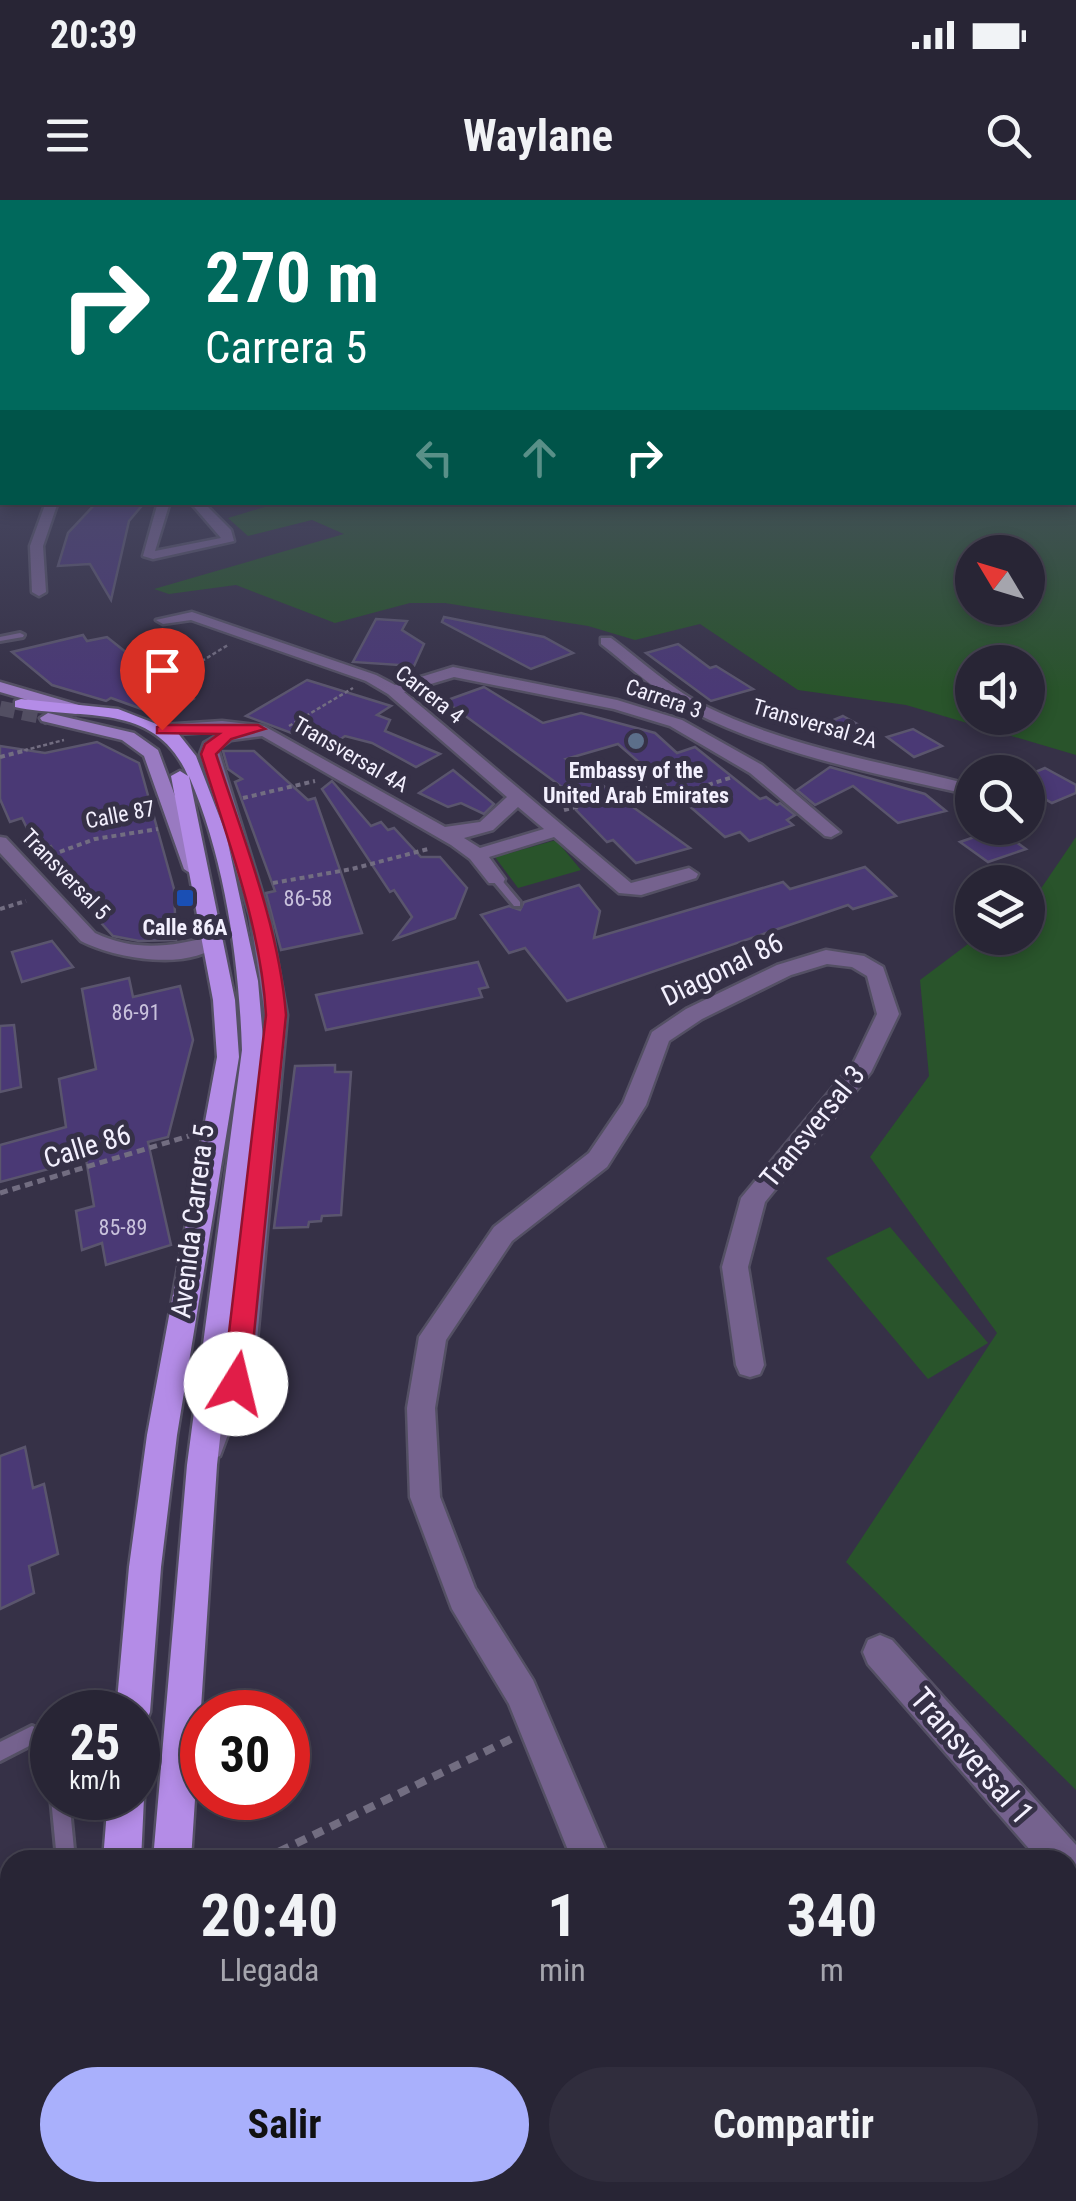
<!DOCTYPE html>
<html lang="es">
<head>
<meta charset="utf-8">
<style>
	:root { --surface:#282535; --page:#302d3d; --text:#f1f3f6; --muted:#a5a5ad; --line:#444250; --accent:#a9b0fc }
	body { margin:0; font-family:"Roboto Condensed",sans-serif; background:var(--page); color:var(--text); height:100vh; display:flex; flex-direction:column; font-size:38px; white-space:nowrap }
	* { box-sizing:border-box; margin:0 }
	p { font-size:32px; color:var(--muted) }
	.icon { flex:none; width:55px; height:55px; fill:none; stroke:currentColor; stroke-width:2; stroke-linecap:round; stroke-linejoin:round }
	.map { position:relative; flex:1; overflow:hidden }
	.sheet { position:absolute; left:0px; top:1650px; width:1078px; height:352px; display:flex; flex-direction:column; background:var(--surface); border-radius:30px 30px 0 0; box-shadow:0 5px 15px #0003,0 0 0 2px var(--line) }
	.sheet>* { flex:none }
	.banner { position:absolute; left:0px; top:0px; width:1078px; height:305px; box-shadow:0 5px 15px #0003,0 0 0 2px var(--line); background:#00695c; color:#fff; overflow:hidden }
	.needle { width:65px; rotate:308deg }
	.tools { position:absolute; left:955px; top:335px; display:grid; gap:20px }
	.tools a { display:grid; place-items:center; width:90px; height:90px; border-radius:50%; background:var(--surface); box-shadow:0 5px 15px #0003,0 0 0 2px var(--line); font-size:50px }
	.speed { position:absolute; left:30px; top:1490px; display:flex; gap:20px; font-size:50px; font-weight:700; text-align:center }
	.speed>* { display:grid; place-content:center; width:130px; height:130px; border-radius:50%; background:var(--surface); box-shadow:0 5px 15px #0003,0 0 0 2px var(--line); line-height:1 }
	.speed small { font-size:25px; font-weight:400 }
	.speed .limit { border:15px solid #d22; background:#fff; color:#111 }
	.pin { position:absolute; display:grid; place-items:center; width:85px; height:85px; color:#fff; margin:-102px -42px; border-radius:50% 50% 50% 0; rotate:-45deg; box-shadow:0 0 10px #0007 }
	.pin .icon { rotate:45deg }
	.me { position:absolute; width:110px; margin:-55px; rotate:9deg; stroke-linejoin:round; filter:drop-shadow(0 0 8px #0008) }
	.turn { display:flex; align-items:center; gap:35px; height:210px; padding:0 40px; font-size:45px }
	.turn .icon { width:130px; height:130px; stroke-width:2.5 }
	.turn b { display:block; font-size:70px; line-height:85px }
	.lanes { display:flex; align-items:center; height:95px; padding:0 40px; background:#0003; justify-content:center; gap:50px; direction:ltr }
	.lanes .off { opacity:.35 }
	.eta { display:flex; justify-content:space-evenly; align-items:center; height:170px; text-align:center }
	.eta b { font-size:60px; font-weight:700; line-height:70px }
	.cta { display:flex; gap:20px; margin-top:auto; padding:20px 40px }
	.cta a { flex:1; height:115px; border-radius:60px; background:var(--accent); color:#111; font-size:40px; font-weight:700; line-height:115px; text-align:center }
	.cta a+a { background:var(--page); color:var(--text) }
	.status { display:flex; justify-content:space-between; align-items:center; height:70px; padding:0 50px; background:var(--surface); direction:ltr }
	.status svg { height:28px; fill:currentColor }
	header { display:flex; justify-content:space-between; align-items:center; height:130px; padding:0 40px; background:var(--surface); font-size:45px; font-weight:700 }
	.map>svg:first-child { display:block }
	.green { fill:#29542b; fill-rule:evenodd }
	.building { fill:#4a3975; stroke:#5a556d; stroke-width:2.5 }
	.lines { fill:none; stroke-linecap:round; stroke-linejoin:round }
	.secondary-tunnel { stroke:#524e62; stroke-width:15; stroke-dasharray:15 8; stroke-linecap:butt }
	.lane-casing { stroke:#545064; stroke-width:6 }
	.street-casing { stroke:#545064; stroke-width:5 }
	.secondary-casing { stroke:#545064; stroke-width:5 }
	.primary-casing { stroke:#545064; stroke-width:5 }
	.path-far3 { stroke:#726d81; stroke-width:2.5; stroke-dasharray:4 2.5; stroke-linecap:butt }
	.path-far2 { stroke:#726d81; stroke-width:4; stroke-dasharray:5 4; stroke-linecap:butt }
	.path-far1 { stroke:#726d81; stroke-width:5; stroke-dasharray:8 5; stroke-linecap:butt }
	.path { stroke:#726d81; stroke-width:8; stroke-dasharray:11 8; stroke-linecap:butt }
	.lane { fill:#75628e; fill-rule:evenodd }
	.street { fill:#75628e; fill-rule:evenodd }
	.secondary { fill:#997ac1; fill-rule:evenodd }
	.primary { fill:#b48ce7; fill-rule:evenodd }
	.route { fill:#e11d48; stroke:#92132f; stroke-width:2.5 }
	.service-dot { fill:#5c6f8a; stroke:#363147; stroke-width:4 }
	.transit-dot { fill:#1a4fb4; stroke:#363147; stroke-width:4 }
	.labels { text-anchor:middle; stroke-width:10; stroke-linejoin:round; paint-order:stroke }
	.far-street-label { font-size:22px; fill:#f3f0fe; stroke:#363147 }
	.far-poi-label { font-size:22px; font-weight:bold; fill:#f3f0fe; stroke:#363147 }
	.number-label { font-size:22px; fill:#c9c2dc }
	.street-label { font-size:28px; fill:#f3f0fe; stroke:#363147 }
	.near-street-label { font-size:32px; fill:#f3f0fe; stroke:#363147 }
</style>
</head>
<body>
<div class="status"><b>20:39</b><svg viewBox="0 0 49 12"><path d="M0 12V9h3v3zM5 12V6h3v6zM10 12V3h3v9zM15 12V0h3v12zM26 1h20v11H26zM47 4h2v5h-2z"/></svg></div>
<header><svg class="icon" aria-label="menu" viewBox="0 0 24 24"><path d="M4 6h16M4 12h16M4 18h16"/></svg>Waylane<svg class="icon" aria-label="search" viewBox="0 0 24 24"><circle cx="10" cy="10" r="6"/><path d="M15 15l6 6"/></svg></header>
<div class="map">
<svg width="1076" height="2001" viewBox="0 0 1076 2001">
	<rect width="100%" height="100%" fill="#363147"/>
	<g class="green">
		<path d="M 1076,210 L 1076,555 L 906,505 L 798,490 L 700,424 L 635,440 L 588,426 L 445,403 L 410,403 L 335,423 L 236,385 L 169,394 L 154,389 L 344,334 L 312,320 L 248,336 L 228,318 L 278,303 L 1075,302 ZM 972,352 L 1028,352 L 1028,408 L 972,408 ZM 972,462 L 1028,462 L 1028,518 L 972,518 Z"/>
		<polygon points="1076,637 1076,1590 846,1362 997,1133 870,957 929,876 920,780 976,738 1028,738 1028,698 1042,687"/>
		<polygon points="556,640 581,670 518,688 495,657"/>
		<polygon points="890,1027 988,1143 928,1179 826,1058"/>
	</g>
	<g class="building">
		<polygon points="97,302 145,302 129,321 111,400 90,364 58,366 68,333"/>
		<polygon points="444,417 544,437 573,453 531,469 442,422"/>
		<polygon points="376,419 407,421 402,430 424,444 414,466 353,462"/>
		<polygon points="83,435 87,441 107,437 132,457 154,445 185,455 140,481 193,499 164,517 111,498 106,501 52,485 12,452"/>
		<polygon points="678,444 710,468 716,466 753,489 711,501 646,453"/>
		<polygon points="307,480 391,506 377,515 390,520 385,531 440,554 416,567 372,543 345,536 329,547 246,516"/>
		<polygon points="484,487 543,523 581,513 655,533 677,553 695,547 760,599 766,597 777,605 780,603 795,615 787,620 793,625 749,641 740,632 725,637 618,544 566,559 690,648 636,663 613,640 607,642 576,610 581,601 445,501"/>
		<polygon points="843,516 868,530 845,541 817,527"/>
		<polygon points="913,529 937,543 942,546 914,557 887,537"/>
		<polygon points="97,542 139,563 174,689 176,740 139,741 113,736 76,695 51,646 38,651 22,618 10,622 0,599 0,546 45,553"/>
		<polygon points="223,551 254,551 308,600 315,598 362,733 281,750 266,693 275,691 235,582 242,579 228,569"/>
		<polygon points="830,567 925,594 946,611 898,623 853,586 815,605 797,590"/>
		<polygon points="1045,568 1076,585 1076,593 1052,603 1028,589 1028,575"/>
		<polygon points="453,570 494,604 484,614 461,603 448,607 419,593"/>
		<polygon points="332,581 371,626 381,622 388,630 394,628 421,657 440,657 467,688 455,718 395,739 412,717 394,690 390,692 322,589"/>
		<polygon points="998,629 1026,649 988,662 960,642"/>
		<polygon points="865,667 896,696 853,709 848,705 567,801 525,748 509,753 481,715 509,706 520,710 524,702 579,685 600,711 594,738 783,682 790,689"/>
		<polygon points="52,741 73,767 22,782 12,752"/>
		<polygon points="478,762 488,787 479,789 482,797 326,830 316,795"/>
		<polygon points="129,778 133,797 180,786 193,840 168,937 148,942 171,1045 106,1065 102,1043 82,1050 76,1011 94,1006 86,959 0,982 0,945 66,927 59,879 96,869 82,789"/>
		<polygon points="14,825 21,887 0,892 0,826"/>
		<polygon points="335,865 335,872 351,872 341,1015 322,1016 321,1021 309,1022 308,1027 274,1028 295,866"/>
		<polygon points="25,1247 33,1288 44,1284 58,1354 29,1366 34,1393 0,1409 0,1256"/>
	</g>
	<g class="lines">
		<polyline class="secondary-tunnel" points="0,508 48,518"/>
		<g class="lane-casing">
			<g id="lane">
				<polygon points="20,433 24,435 23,437 0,441 0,437"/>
				<polygon points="496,676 499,677 520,702 520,706 514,706 493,681 491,679"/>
				<polygon points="32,1526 52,1535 52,1559 46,1556 39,1546 33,1544 0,1561 0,1542"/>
				<polygon points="52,1594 52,1598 69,1598 75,1660 57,1660 51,1598"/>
			</g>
		</g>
		<g class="street-casing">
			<g id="street">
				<polygon points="46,302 58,302 43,346 46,392 39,396 32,392 30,346"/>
				<polygon points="158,302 170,302 155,351 221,338 190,302 203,302 231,330 234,341 153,359 143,356"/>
				<path d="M 192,412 L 376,475 L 395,485 L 453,467 L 617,500 L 682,520 L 762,565 L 840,632 L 831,637 L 825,636 L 750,573 L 670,526 L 614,509 L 454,477 L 404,492 L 631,683 L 689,668 L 698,674 L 696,678 L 641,695 L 619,693 L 554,637 L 489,657 L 505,679 L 503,683 L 489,683 L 470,659 L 451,645 L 262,536 L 231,540 L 218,549 L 269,715 L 287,815 L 255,1162 L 220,1256 L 210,1260 L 200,1256 L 195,1246 L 227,1162 L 265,815 L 250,715 L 200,554 L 204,543 L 225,531 L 162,535 L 154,530 L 162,525 L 222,521 L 264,526 L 445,627 L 480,622 L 507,597 L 388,494 L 366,481 L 191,420 L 163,424 L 156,420 ZM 518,607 L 544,629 L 480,648 L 464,638 L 493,630 Z"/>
				<path d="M 601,438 L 611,438 C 642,461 671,489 705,506 C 788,547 883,562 972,585 L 972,595 C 880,575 778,555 693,512 C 659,495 631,467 601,444 Z"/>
				<path d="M 0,637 L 6,638 L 95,733 C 135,752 171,747 212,736 L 222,742 C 191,772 116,759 81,741 L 0,653 Z"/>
				<polygon points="826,750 864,756 883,767 899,814 871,872 765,1002 748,1067 764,1165 760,1174 750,1177 740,1174 736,1165 722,1067 741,998 854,862 877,814 867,776 852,767 827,764 791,775 702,819 669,841 646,905 607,967 512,1041 446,1140 435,1208 440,1297 475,1388 533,1480 610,1660 572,1660 509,1504 452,1409 410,1297 407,1208 419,1137 494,1027 589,953 623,903 652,832 686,809 777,765"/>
				<polygon points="880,1435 892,1440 1076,1645 1076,1674 1068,1677 1068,1660 1039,1660 868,1464 863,1452 868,1440"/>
				<polygon points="733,1992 778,1992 782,2001 737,2001"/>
			</g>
		</g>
		<g class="secondary-casing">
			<g id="secondary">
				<polygon points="0,482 82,506 84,509 76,514 0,492"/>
				<polygon points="48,513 134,533 158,550 202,669 200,673 193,675 184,669 144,556 122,540 42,521 40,518"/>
			</g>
		</g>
		<g class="primary-casing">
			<g id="primary">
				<path d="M 21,499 L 118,509 L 177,532 L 196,556 L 226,634 L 258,781 L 264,850 L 217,1265 L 191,1660 L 153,1660 L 187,1265 L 242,850 C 239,760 225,659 189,576 L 235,800 L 239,857 L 177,1235 L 161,1367 L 150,1512 L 145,1524 L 138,1527 L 138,1512 L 116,1512 L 129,1367 L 147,1235 L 217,857 L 213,800 L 171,576 L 180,571 L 188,576 C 155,500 82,521 15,507 L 15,501 Z"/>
				<polygon points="139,1585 144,1598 141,1660 103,1660 108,1598 138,1598"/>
				<rect x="68" y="1992" width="44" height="9"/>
				<polygon points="128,1992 172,1992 171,2001 127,2001"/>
			</g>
		</g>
		<g class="path-far3">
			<polyline points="135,502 228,445"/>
			<polyline points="289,526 353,488"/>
			<polyline points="18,552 64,540"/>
		</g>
		<g class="path-far2">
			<polyline points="0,557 27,550"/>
			<polyline points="243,598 315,581"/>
			<polyline points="564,610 653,587 666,598 733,577"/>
			<polyline points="43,658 95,639 158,629"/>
			<polyline points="273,683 352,669 428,649"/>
			<polyline points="0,709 26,701"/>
		</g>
		<polyline class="path-far1" points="0,993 189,936"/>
		<polyline class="path" points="262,1660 511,1539"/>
		<use href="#lane" class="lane"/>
		<use href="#street" class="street"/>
		<use href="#secondary" class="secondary"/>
		<use href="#primary" class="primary"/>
	</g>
	<linearGradient id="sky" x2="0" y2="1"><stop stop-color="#1e1b27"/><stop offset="0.43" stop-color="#4c4e69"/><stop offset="1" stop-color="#4c4e69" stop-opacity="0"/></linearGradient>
	<rect width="1076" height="490" fill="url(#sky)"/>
	<path class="route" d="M 162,525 L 258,525 L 265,529 L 231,539 L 216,554 C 243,638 279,726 286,815 L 249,1184 L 245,1192 L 236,1195 L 227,1192 L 223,1184 L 266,815 C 261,726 227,638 201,554 L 205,544 L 219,534 L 157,533 L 157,527 Z"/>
	<circle class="service-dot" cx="636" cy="541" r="10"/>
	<rect class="transit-dot" x="175" y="688" width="20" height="20" rx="5"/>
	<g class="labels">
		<g class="far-street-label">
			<text transform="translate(430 494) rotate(38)" y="8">Carrera 4</text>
			<text transform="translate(664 498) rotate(19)" y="8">Carrera 3</text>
			<text transform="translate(815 523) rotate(16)" y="8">Transversal 2A</text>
			<text transform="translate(351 554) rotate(30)" y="8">Transversal 4A</text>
			<text transform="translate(120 614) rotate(-11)" y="8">Calle 87</text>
			<text transform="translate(66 674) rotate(46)" y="8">Transversal 5</text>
		</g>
		<g class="far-poi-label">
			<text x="636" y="578">Embassy of the<tspan x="636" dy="25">United Arab Emirates</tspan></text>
			<text x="185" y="735">Calle 86A</text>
		</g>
		<g class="number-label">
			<text x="308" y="706">86-58</text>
			<text x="136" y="820">86-91</text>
			<text x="123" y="1035">85-89</text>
		</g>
		<g class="street-label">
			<text transform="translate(722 769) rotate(-26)" y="10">Diagonal 86</text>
			<text transform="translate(812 926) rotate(-51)" y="10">Transversal 3</text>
			<text transform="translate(87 946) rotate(-17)" y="10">Calle 86</text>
			<text transform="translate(192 1021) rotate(-83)" y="10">Avenida Carrera 5</text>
		</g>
		<g class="near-street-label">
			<text transform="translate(972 1556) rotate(49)" y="11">Transversal 1</text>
		</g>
	</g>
</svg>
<div class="tools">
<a><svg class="needle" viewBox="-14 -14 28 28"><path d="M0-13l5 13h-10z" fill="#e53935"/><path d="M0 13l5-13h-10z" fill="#a5a5ad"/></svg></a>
<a><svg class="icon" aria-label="sound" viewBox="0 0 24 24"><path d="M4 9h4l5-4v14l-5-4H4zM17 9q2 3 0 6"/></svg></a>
<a><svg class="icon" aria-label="search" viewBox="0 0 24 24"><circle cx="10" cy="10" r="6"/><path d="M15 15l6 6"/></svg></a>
<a><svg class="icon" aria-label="layers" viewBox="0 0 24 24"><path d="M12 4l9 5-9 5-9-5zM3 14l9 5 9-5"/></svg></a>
</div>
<div class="speed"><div>25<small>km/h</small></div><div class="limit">30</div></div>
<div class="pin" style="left:162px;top:530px;background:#d93025"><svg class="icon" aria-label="arrive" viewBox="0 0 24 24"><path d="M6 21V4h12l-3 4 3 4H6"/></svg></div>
<svg class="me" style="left:236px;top:1184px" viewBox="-20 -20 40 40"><circle r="19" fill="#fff"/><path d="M0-13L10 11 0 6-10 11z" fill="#e11d48"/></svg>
<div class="banner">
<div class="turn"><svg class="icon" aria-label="right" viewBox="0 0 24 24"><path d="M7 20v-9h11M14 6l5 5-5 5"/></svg><div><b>270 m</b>Carrera 5</div></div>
<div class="lanes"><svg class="icon off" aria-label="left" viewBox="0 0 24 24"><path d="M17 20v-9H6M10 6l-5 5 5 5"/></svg><svg class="icon off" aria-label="ahead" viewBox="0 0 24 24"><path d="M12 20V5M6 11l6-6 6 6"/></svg><svg class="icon" aria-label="right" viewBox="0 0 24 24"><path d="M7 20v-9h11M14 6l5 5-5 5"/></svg></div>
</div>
<section class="sheet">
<div class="eta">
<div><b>20:40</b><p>Llegada</p></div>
<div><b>1</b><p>min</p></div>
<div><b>340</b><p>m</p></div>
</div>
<div class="cta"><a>Salir</a><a>Compartir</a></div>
</section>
</div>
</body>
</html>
